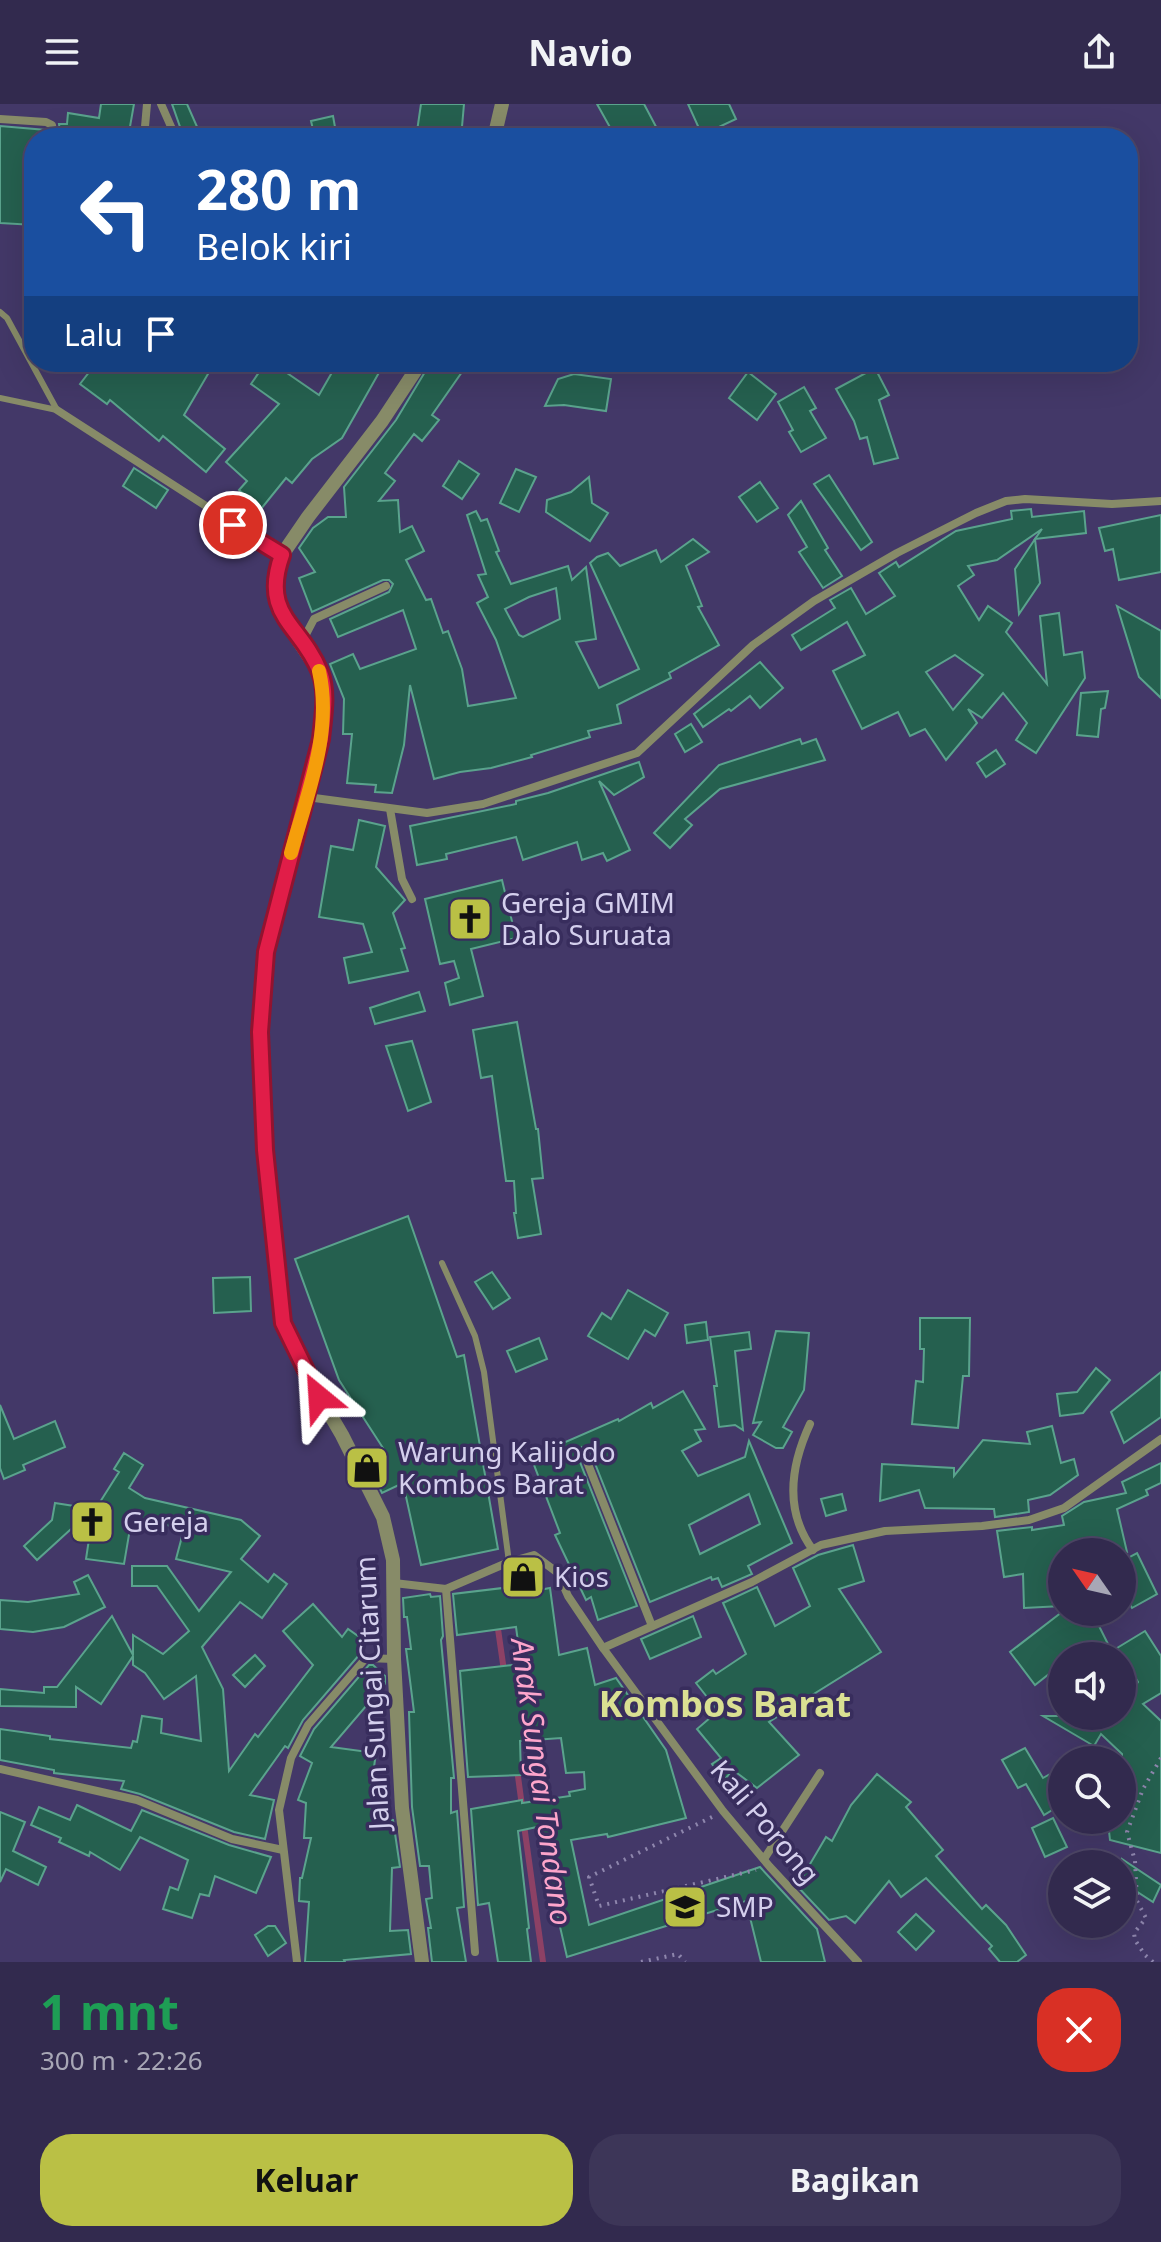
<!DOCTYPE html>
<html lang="id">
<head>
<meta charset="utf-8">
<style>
	:root { --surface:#322a4e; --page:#3d3658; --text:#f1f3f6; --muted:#a8a7b6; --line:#4d4666; --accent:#bac045 }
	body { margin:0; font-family:"Noto Sans",sans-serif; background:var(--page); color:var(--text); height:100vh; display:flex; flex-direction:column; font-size:30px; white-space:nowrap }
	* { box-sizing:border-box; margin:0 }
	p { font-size:26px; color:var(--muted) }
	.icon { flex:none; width:44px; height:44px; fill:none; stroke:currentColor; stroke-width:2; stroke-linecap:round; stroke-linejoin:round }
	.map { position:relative; height:1858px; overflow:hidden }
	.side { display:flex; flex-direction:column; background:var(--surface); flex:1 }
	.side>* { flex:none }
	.hud { position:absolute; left:24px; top:24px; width:1114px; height:244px; border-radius:32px; box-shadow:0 8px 32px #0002,0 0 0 2px var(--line); background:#1a4fa0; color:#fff; overflow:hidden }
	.needle { width:52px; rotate:304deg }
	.tools { position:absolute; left:1048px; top:1434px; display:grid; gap:16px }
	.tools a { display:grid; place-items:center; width:88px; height:88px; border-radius:50%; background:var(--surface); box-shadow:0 8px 32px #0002,0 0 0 2px var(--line); font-size:40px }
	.pin { position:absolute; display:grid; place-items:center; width:68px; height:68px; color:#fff; margin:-34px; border:4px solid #fff; border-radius:50%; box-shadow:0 2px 8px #0007 }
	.me { position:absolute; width:88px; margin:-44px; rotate:333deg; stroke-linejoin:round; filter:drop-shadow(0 0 6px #0008) }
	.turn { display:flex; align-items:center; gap:28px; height:168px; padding:0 40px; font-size:36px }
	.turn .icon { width:104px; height:104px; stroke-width:2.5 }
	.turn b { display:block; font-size:56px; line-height:68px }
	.then { display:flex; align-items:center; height:76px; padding:0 40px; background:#0003; gap:16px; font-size:30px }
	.round { display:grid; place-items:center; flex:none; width:84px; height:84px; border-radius:32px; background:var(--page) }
	.headline { display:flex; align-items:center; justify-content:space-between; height:136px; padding:0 40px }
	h1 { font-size:48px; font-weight:700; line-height:60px; color:#1e9e55 }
	.action { display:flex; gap:16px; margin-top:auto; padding:16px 40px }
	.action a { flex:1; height:92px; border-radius:32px; background:var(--accent); color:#111; font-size:32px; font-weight:700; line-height:92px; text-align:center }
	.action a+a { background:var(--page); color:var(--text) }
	header { display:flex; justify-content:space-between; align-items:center; height:104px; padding:0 40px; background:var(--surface); font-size:36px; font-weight:700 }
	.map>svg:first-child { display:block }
	.green { fill:#8c512a }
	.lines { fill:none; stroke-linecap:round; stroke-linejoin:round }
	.stream { stroke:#8d4165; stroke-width:6 }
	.building { fill:#25604f; stroke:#5aa38d; stroke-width:2; fill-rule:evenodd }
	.path { stroke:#8e86ad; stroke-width:4; stroke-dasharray:2 6; stroke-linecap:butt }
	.service { stroke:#878b68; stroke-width:6 }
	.minor { stroke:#878b68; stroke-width:8 }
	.tertiary { stroke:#878b68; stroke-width:14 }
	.route-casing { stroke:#92132f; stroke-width:20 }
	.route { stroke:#e11d48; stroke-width:14 }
	.slow { stroke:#f59e0b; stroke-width:14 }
	.labels { text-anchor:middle; stroke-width:7; stroke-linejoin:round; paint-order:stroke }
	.poi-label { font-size:28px; fill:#d4cfed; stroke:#382d5d; text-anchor:start }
	.street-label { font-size:28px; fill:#d4cfed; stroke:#382d5d }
	.water-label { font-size:30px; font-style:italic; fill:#fda5cb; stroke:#382d5d }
	.district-label { font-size:36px; font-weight:bold; fill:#dae092; stroke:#382d5d }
</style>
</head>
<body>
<header><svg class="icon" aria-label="menu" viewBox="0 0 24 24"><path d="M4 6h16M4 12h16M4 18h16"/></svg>Navio<svg class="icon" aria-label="share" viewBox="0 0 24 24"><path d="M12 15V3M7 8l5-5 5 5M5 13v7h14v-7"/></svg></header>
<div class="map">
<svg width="1161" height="1858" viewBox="0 0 1161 1858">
	<rect width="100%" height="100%" fill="#433868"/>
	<polygon class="green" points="877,24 923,27 928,34 860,34"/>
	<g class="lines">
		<g class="stream">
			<polyline points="497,1518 504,1567"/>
			<polyline points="517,1665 522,1702"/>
			<polyline points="524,1721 543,1858"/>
		</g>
	</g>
	<g class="building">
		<polygon points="101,0 134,0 128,34 68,32 61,34 59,20 67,20 68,9 99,14"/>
		<polygon points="172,0 187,0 202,34 184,34"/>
		<polygon points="421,0 464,0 461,34 416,34"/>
		<polygon points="597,0 644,0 662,34 616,34"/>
		<polygon points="688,0 729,0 736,15 702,31"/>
		<polygon points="333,12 337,34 315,34 311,17"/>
		<polygon points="0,22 46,26 47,34 34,34 34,121 0,119"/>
		<polygon points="97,258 215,258 184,311 225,345 206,368 163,332 159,337 110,296 107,300 80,280"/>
		<polygon points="266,258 271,258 319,291 338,258 385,258 342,334 312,355 292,379 286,374 261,405 239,386 247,377 226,358 279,300 251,280"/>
		<path d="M 431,258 L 469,258 L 432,311 L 439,316 L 422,337 L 414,330 L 385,369 L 395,377 L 379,397 L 398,396 L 400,428 L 412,422 L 424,447 L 406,456 L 426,496 L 431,495 L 443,529 L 448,527 L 462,565 L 468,602 L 516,594 L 496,536 L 477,499 L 488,493 L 478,471 L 486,470 L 467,411 L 476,407 L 481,417 L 487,415 L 499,447 L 496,448 L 511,480 L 568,462 L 572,476 L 586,463 L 596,535 L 576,538 L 599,584 L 639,565 L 590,459 L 597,453 L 608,449 L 620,462 L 656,446 L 661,458 L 693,435 L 709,448 L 686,462 L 702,502 L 698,503 L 719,541 L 669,569 L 671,574 L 617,601 L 621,619 L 588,627 L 590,633 L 531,651 L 532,653 L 491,664 L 460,668 L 434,675 L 410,581 L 404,641 L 392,689 L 375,688 L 376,681 L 347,679 L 352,630 L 343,630 L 344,595 L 330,560 L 353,550 L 360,565 L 416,545 L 403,506 L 338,533 L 330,515 L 389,488 L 393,480 L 389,476 L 383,476 L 312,508 L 299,474 L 315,468 L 299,444 L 313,424 L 328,413 L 346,413 L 344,383 L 396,316 ZM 556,484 L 560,515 L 523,533 L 519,531 L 505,505 L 529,493 Z"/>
		<polygon points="875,264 889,291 879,296 898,354 874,360 867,333 860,335 854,317 836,285"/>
		<polygon points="748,268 776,290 757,316 729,294"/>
		<polygon points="574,270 611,275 606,307 564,301 545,302 558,275"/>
		<polygon points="804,283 816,304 810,307 826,334 801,348 789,328 793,326 778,298"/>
		<polygon points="459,357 479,370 462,395 443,382"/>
		<polygon points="134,364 168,386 156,404 123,382"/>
		<polygon points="516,365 536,373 519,408 500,399"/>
		<polygon points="829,371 872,438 861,446 814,380"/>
		<polygon points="589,373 592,399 608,409 590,437 546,408 547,396 571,388"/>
		<polygon points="760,378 778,404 757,418 739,393"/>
		<polygon points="801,397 828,444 825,446 842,472 823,484 799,448 807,443 788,411"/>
		<path d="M 1031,405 L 1032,413 L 1084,407 L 1086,429 L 1035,435 L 1042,425 L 997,456 L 968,462 L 974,471 L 958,482 L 979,516 L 988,502 L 1012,519 L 1006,528 L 1047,580 L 1040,512 L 1059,509 L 1064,551 L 1082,548 L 1085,574 L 1036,649 L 1016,636 L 1027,619 L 1003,589 L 982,614 L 968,605 L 977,619 L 946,656 L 925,625 L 910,632 L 898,608 L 862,625 L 833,567 L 865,551 L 847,518 L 801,546 L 792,531 L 835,504 L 830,496 L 851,484 L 866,510 L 895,492 L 879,469 L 896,458 L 899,463 L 956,427 L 1012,415 L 1011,407 ZM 955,551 L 983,571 L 953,606 L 926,568 Z"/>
		<polygon points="1161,411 1161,468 1119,476 1113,445 1105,447 1099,424"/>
		<polygon points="1035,435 1040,479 1019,510 1015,465"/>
		<polygon points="1117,502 1161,527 1161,594 1139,573"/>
		<polygon points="760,558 783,584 760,604 750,592 731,607 729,605 703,623 694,610"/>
		<polygon points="1108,587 1105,604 1101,605 1098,633 1077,631 1081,589"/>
		<polygon points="691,620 702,638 685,648 675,630"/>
		<polygon points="800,635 802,640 816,635 825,656 720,685 685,715 692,721 670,744 654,729 719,661"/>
		<polygon points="996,646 1005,660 986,673 977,659"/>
		<polygon points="639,658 644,673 614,691 599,677 630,746 607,757 603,749 582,756 577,738 523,756 516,733 446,750 447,755 417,761 410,722 516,700 516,697 548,689"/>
		<polygon points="359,716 385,722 376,763 405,796 393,809 405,844 401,845 408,867 349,879 344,854 372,848 363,820 319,813 331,742 353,746"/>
		<polygon points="502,776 516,834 471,845 483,892 450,901 445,879 459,874 454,857 440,860 425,795"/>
		<polygon points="419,888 425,907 375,920 370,904"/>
		<polygon points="517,918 536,1025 538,1025 543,1074 532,1075 541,1130 518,1134 514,1109 516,1109 514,1077 506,1077 492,972 481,974 473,926"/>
		<polygon points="412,937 431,998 408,1007 386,942"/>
		<polygon points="408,1112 457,1253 464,1251 498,1445 421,1461 403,1379 382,1389 364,1353 383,1344 339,1276 295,1155"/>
		<polygon points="492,1168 510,1194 493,1205 475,1178"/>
		<polygon points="250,1173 251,1207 214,1209 213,1174"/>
		<polygon points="628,1186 668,1209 655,1232 645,1226 628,1255 588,1232 602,1209 611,1215"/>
		<polygon points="920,1214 970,1214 969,1272 963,1272 958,1324 912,1320 916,1277 923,1278 924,1245 920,1245"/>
		<polygon points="706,1218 708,1236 687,1239 685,1221"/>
		<polygon points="776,1227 809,1229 804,1286 783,1323 792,1328 783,1344 776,1344 753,1331 761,1318 753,1319"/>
		<polygon points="749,1228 751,1245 735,1247 743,1326 735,1321 719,1323 714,1282 717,1282 710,1233"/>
		<polygon points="539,1234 547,1255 516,1268 507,1247"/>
		<polygon points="1096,1264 1110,1276 1083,1309 1060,1312 1057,1290 1077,1288"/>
		<polygon points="1161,1268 1161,1313 1124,1339 1111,1308"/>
		<path d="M 683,1287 L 705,1325 L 695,1326 L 701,1337 L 682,1347 L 698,1372 L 745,1353 L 749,1337 L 792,1439 L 748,1462 L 752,1470 L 722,1483 L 718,1474 L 712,1476 L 711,1473 L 650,1498 L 590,1347 L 582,1343 L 578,1346 L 578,1353 L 637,1502 L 598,1516 L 591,1493 L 586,1496 L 555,1431 L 560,1429 L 531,1353 L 618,1315 L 619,1317 L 651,1299 L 653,1304 ZM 749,1390 L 760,1420 L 700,1450 L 689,1421 Z"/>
		<polygon points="0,1301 14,1335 55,1317 65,1343 23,1361 25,1366 4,1375 0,1364"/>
		<polygon points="1052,1322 1061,1359 1074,1355 1078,1371 1050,1391 1028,1396 1029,1408 995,1413 994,1405 925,1404 919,1386 880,1397 882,1360 954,1364 954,1372 983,1336 1030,1340 1027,1328"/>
		<polygon points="124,1349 143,1361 129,1384 145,1394 241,1416 260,1432 241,1455 268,1478 274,1470 287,1480 262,1514 240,1498 202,1543 223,1585 229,1667 255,1630 258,1633 313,1561 283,1527 313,1500 342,1533 348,1525 365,1537 358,1548 360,1550 303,1616 288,1644 285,1642 250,1691 274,1696 265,1735 234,1728 140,1690 121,1685 124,1677 54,1669 54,1666 0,1656 0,1625 50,1632 50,1635 131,1644 133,1637 137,1638 142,1612 162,1615 161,1629 201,1637 196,1572 164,1595 145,1569 133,1561 133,1552 101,1600 76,1583 76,1603 0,1602 0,1585 44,1589 44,1583 57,1583 112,1512 133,1551 133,1531 163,1550 189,1527 157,1482 132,1482 132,1462 167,1462 199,1507 231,1468 176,1455 184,1425 132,1413 124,1460 86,1455 93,1409 119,1368 114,1365"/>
		<polygon points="1161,1359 1161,1379 1146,1386 1148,1391 1117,1405 1127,1448 1062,1448 1062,1502 1024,1504 1023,1470 1004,1473 997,1427 1032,1423 1032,1426 1064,1421 1062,1412 1084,1398 1126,1389 1122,1378"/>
		<polygon points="842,1390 846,1406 826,1412 821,1395"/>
		<polygon points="55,1399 93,1405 37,1456 24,1442 52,1416"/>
		<polygon points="853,1441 864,1477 839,1485 881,1548 769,1618 799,1651 757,1684 733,1666 724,1676 712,1660 721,1654 697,1625 718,1607 696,1579 713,1566 716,1570 746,1550 723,1499 757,1483 775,1522 810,1502 793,1464 818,1451"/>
		<polygon points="1137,1449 1157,1490 1132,1504 1122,1486 1122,1457"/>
		<polygon points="534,1461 539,1486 550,1484 559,1551 587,1544 595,1581 616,1574 666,1646 686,1714 608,1733 607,1730 571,1736 589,1821 760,1763 817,1825 825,1858 761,1858 746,1797 567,1853 537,1723 518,1727 529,1824 527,1825 531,1858 498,1858 489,1799 478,1801 471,1705 522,1696 522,1699 570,1692 569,1688 585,1685 584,1668 566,1669 561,1634 520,1637 521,1671 468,1673 460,1567 521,1560 516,1523 457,1531 453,1490 511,1483 508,1467"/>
		<polygon points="88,1471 105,1503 64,1523 33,1528 0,1525 0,1496 28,1498 79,1490 74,1478"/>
		<polygon points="430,1490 431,1493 440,1492 443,1532 441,1536 454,1674 451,1674 451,1709 457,1707 464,1803 457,1804 466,1858 432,1858 428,1824 431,1824 426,1795 432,1794 429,1762 420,1762 412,1703 409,1608 414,1608 406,1545 411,1545 407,1513 404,1513 403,1494"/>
		<polygon points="1062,1508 1092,1508 1114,1552 1062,1552 1062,1578 1049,1570 1035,1581 1010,1548"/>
		<polygon points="693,1512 701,1533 650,1555 641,1535"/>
		<polygon points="1145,1527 1161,1552 1161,1589 1143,1600 1161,1617 1161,1749 1110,1736 1109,1727 1113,1716 1122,1716 1122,1650 1101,1630 1094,1642 1043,1612 1122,1612 1122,1600 1138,1578 1117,1544"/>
		<polygon points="255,1551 265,1562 245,1583 233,1571"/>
		<polygon points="369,1561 373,1561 385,1572 385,1580 331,1643 376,1649 371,1684 378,1686 373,1715 393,1716 400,1763 392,1764 390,1827 408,1826 411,1850 344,1856 345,1858 305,1858 309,1798 299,1797 300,1774 302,1774 311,1734 304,1734 306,1699 298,1696 312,1659 300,1652 314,1625"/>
		<polygon points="1025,1644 1043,1674 1050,1670 1062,1690 1062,1700 1044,1711 1026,1680 1018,1684 1002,1656"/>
		<polygon points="877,1670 911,1698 906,1703 943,1746 936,1752 982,1805 986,1801 1006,1821 1026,1851 1017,1858 1000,1858 989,1845 992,1842 926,1774 901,1793 889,1777 855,1819 846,1812 829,1816 797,1782 826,1733 832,1737 851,1701"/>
		<polygon points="77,1701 131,1727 142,1706 229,1741 271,1753 256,1789 215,1772 209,1792 200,1790 192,1814 163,1805 170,1783 178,1786 188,1756 140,1733 120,1766 90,1748 89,1752 59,1738 61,1734 31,1721 39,1703 70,1716"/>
		<polygon points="0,1708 25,1718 13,1747 46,1763 38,1781 6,1765 0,1778"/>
		<polygon points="1053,1714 1067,1743 1045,1753 1032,1724"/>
		<polygon points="1122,1755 1161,1781 1153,1798 1122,1778"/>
		<polygon points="916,1810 934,1827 916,1846 898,1828"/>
		<polygon points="268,1822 275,1822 286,1839 268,1852 255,1831"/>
	</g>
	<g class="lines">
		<g class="path">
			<polyline points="712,1713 589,1773 599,1802 756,1766"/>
			<polyline points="641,1858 678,1850 685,1858"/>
			<polyline points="1153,1858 1145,1851 1135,1836 1134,1829 1146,1814 1137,1797 1135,1757 1127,1728 1143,1685 1161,1654"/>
		</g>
		<g class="service">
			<polyline points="0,208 7,214 57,306"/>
			<polyline points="0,294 57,306"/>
			<polyline points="442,1159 475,1232 484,1268 509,1458"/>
		</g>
		<g class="minor">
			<polyline points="161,0 176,34"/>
			<polyline points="0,15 46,18 52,21 54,34"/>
			<polyline points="144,34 147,0"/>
			<polyline points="57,306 282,451"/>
			<polyline points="302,538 314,515 386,482"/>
			<polyline points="307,693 427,709 483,700 637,649 753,541 814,497 897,449 976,409 1006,397 1025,395 1112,400 1161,397"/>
			<polyline points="390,705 402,775 412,795"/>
			<path d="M 810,1320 C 791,1361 784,1407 813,1446"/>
			<polyline points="584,1350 652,1522"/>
			<polyline points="394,1479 446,1485 509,1458 534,1451 558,1469 568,1492 603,1544 723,1707 770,1763 858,1858"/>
			<polyline points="446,1485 475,1848"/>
			<polyline points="603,1544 752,1478 821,1441 885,1427 982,1422 1029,1416 1064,1404 1161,1335"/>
			<polyline points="0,1665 137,1696 232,1735 283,1746"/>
			<polyline points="764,1755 820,1669"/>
			<polyline points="297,1858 279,1706 291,1654 308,1621 366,1554 394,1555"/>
		</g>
		<g class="tertiary">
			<polyline points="494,34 502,0"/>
			<polyline points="421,258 382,317 308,413 282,451 276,469 276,496 288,521 320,569 325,603 321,635 307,693 266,848 260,928 265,1046 283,1219 308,1273 342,1331 383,1413 393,1456 394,1555 402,1704 422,1858"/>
		</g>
	</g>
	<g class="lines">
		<g class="route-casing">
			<path id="route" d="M 233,421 L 282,451 C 260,512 301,520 320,568 C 328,588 323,614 321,635 L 266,848 L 260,928 L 265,1046 L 283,1219 L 319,1293"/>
		</g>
		<use href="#route" class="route"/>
		<path class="slow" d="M 291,749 C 307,690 333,628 319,567"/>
	</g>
	<defs>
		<g id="church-square" transform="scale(2.3)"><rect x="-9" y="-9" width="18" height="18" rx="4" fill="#bac045" stroke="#382d5d"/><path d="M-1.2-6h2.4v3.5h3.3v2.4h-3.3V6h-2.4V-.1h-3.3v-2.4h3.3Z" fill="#111"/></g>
		<g id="shop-square" transform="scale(2.3)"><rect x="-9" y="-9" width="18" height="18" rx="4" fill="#bac045" stroke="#382d5d"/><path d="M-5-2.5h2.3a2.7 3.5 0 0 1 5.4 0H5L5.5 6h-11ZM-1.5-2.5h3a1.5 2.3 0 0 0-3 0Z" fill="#111"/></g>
		<g id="school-square" transform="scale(2.3)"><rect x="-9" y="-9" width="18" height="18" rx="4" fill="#bac045" stroke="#382d5d"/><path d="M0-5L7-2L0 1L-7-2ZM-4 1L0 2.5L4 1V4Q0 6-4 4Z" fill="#111"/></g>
	</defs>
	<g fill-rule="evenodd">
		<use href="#church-square" x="470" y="815"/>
		<use href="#shop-square" x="367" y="1364"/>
		<use href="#church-square" x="92" y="1418"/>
		<use href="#shop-square" x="523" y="1473"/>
		<use href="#school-square" x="685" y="1803"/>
	</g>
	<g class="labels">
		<g class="poi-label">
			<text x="501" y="809">Gereja GMIM<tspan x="501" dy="32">Dalo Suruata</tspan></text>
			<text x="398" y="1358">Warung Kalijodo<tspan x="398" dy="32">Kombos Barat</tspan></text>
			<text x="123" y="1428">Gereja</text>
			<text x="554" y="1483">Kios</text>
			<text x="716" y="1813">SMP</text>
		</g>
		<g class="street-label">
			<text transform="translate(372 1589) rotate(-93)" y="10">Jalan Sungai Citarum</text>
			<text transform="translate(765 1718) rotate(50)" y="10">Kali Porong</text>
		</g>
		<g class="water-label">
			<text transform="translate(541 1678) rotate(82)" y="10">Anak Sungai Tondano</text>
		</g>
		<g class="district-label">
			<text x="725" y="1613">Kombos Barat</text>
		</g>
	</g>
</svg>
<div class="tools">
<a><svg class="needle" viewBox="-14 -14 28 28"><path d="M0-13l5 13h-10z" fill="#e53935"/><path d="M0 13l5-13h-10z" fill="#a8a7b6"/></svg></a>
<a><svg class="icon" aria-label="sound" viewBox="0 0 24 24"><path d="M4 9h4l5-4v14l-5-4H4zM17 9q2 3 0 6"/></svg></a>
<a><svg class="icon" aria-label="search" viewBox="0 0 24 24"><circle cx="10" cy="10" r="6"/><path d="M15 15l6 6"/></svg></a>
<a><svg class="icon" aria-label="layers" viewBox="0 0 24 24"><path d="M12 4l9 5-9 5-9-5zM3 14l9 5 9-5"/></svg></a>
</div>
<div class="pin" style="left:233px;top:421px;background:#d93025"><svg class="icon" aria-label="arrive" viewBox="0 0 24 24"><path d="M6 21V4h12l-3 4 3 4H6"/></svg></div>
<svg class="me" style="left:319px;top:1293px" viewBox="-20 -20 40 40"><path d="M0-17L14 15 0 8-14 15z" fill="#e11d48" stroke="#fff" stroke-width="4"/></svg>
<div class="hud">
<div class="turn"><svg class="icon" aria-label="left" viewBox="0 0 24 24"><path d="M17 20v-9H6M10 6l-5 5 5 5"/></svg><div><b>280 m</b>Belok kiri</div></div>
<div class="then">Lalu<svg class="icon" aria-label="arrive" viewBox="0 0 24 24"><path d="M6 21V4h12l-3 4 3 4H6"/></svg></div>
</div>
</div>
<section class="side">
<div class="headline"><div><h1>1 mnt</h1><p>300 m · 22:26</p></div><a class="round" style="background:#d93025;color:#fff"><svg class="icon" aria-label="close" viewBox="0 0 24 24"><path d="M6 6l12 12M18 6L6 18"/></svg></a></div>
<div class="action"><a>Keluar</a><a>Bagikan</a></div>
</section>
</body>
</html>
